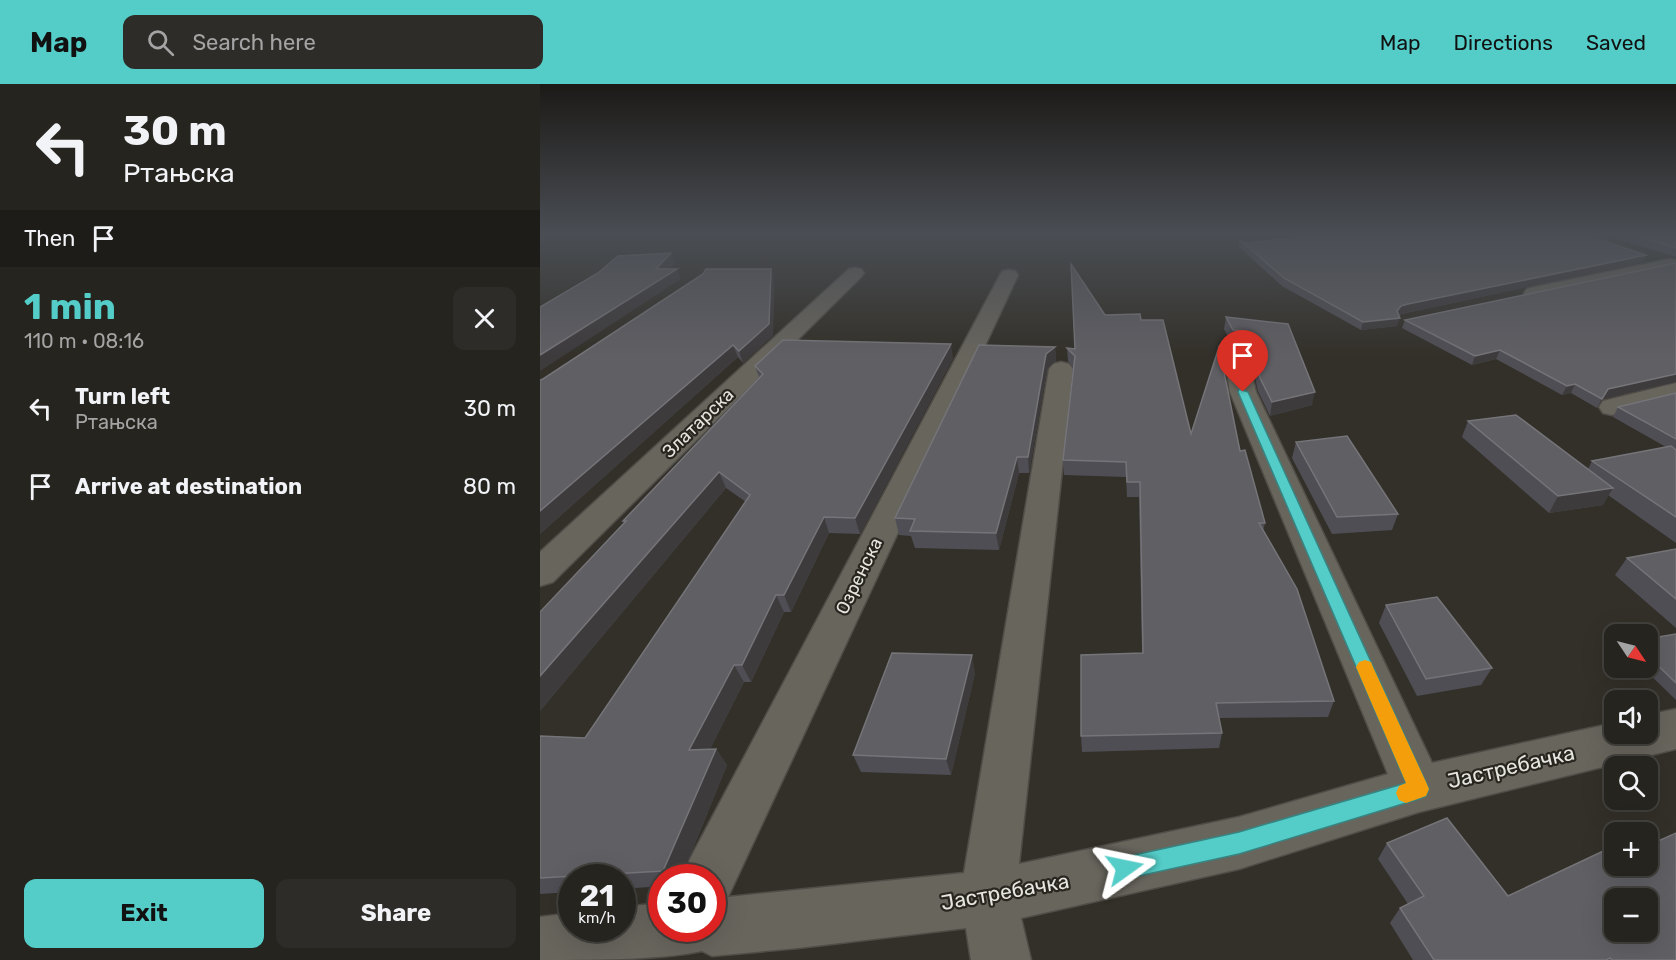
<!DOCTYPE html>
<html lang="en">
<head>
<meta charset="utf-8">
<style>
	:root { --surface:#26241f; --page:#2e2c28; --text:#f1f3f6; --muted:#a4a4a4; --line:#42413d; --accent:#54cdc8 }
	body { margin:0; font-family:Rubik,sans-serif; background:var(--page); color:var(--text); height:100vh; display:flex; flex-direction:column; font-size:22px; white-space:nowrap }
	* { box-sizing:border-box; margin:0 }
	p { font-size:20px; color:var(--muted) }
	.icon { flex:none; width:33px; height:33px; fill:none; stroke:currentColor; stroke-width:2; stroke-linecap:round; stroke-linejoin:round }
	.map { position:relative; flex:1; overflow:hidden }
	.side { display:flex; flex-direction:column; background:var(--surface); width:540px }
	.side>* { flex:none }
	.top-card { background:#26241f; color:var(--text); overflow:hidden }
	.needle { width:39px; rotate:125deg }
	.controls { position:absolute; left:1064px; top:540px; display:grid; gap:12px }
	.controls a { display:grid; place-items:center; width:54px; height:54px; border-radius:12px; background:var(--surface); box-shadow:0 6px 24px #0002,0 0 0 2px var(--line); font-size:30px }
	.speed { position:absolute; left:18px; top:780px; display:flex; gap:12px; font-size:30px; font-weight:700; text-align:center }
	.speed>* { display:grid; place-content:center; width:78px; height:78px; border-radius:50%; background:var(--surface); box-shadow:0 6px 24px #0002,0 0 0 2px var(--line); line-height:1 }
	.speed small { font-size:15px; font-weight:400 }
	.speed .limit { border:9px solid #d22; background:#fff; color:#111 }
	.pin { position:absolute; display:grid; place-items:center; width:51px; height:51px; color:#fff; margin:-62px -26px; border-radius:50% 50% 50% 0; rotate:-45deg; box-shadow:0 0 6px #0007 }
	.pin .icon { rotate:45deg }
	.me { position:absolute; width:66px; margin:-33px; rotate:78deg; stroke-linejoin:round; filter:drop-shadow(0 0 4px #0008) }
	.turn { display:flex; align-items:center; gap:21px; height:126px; padding:0 24px; font-size:27px }
	.turn .icon { width:78px; height:78px; stroke-width:2.5 }
	.turn b { display:block; font-size:42px; line-height:51px }
	.then { display:flex; align-items:center; height:57px; padding:0 24px; background:#0003; gap:12px; font-size:22px }
	.round { display:grid; place-items:center; flex:none; width:63px; height:63px; border-radius:12px; background:var(--page) }
	.overview { display:flex; align-items:center; justify-content:space-between; height:102px; padding:0 24px }
	h1 { font-size:36px; font-weight:700; line-height:45px; color:var(--accent) }
	.primary-button { display:flex; gap:12px; margin-top:auto; padding:12px 24px }
	.primary-button a { flex:1; height:69px; border-radius:12px; background:var(--accent); color:#111; font-size:24px; font-weight:700; line-height:69px; text-align:center }
	.primary-button a+a { background:var(--page); color:var(--text) }
	ul { padding:0; list-style:none }
	li { display:flex; align-items:center; gap:18px; height:78px; padding:0 24px }
	li div { flex:1 }
	li b { display:block; font-size:22px }
	li em { font-style:normal }
	header { display:flex; align-items:center; gap:36px; box-sizing:border-box; height:84px; padding:0 30px; background:var(--accent); color:#111 }
	header strong { font-size:28px }
	nav { display:flex; gap:33px; margin-inline-start:auto; font-size:21px }
	.search { width:420px; height:54px; background:var(--page); display:flex; align-items:center; gap:15px; box-sizing:border-box; padding:0 21px; border-radius:12px; color:var(--muted); font-size:22px }
	main { display:flex; flex:1; min-height:0 }
	.map>svg:first-child { display:block }
	.lines { fill:none; stroke-linecap:round; stroke-linejoin:round }
	.street-casing { stroke:#504d48; stroke-width:3 }
	.street { fill:#68655d; fill-rule:evenodd }
	.wall { fill:#504e55 }
	.shaded-wall { fill:#3e3b3d }
	.building { fill:#605f64; stroke:#757478; stroke-width:1.5; fill-rule:evenodd }
	.route { fill:#54cdc8; stroke:#378582; stroke-width:1.5 }
	.slow { fill:#f59e0b }
	.labels { text-anchor:middle; stroke-width:4.5; stroke-linejoin:round; paint-order:stroke }
	.street-label { font-size:18px; fill:#e6e5e0; stroke:#29261f }
	.near-street-label { font-size:21px; fill:#e6e5e0; stroke:#29261f }
</style>
</head>
<body>
<header>
<strong>Map</strong>
<div class="search"><svg class="icon" aria-label="search" viewBox="0 0 24 24"><circle cx="10" cy="10" r="6"/><path d="M15 15l6 6"/></svg>Search here</div>
<nav><a>Map</a><a>Directions</a><a>Saved</a></nav>
</header>
<main>
<section class="side">
<div class="top-card">
<div class="turn"><svg class="icon" aria-label="left" viewBox="0 0 24 24"><path d="M17 20v-9H6M10 6l-5 5 5 5"/></svg><div><b>30 m</b>Ртањска</div></div>
<div class="then">Then<svg class="icon" aria-label="arrive" viewBox="0 0 24 24"><path d="M6 21V4h12l-3 4 3 4H6"/></svg></div>
</div>
<div class="overview"><div><h1>1 min</h1><p>110 m · 08:16</p></div><a class="round"><svg class="icon" aria-label="close" viewBox="0 0 24 24"><path d="M6 6l12 12M18 6L6 18"/></svg></a></div>
<ul>
<li><svg class="icon" aria-label="left" viewBox="0 0 24 24"><path d="M17 20v-9H6M10 6l-5 5 5 5"/></svg><div><b>Turn left</b><p>Ртањска</p></div><em>30 m</em></li>
<li><svg class="icon" aria-label="arrive" viewBox="0 0 24 24"><path d="M6 21V4h12l-3 4 3 4H6"/></svg><div><b>Arrive at destination</b></div><em>80 m</em></li>
</ul>
<div class="primary-button"><a>Exit</a><a>Share</a></div>
</section>
<div class="map">
<svg width="1136" height="876" viewBox="0 0 1136 876">
	<rect width="100%" height="100%" fill="#333029"/>
	<g class="lines">
		<g class="street-casing">
			<g id="street">
				<polygon points="1130,175 1136,176 1136,184 994,215 987,213 984,209 987,205 994,203"/>
				<polygon points="315,184 321,185 324,189 321,193 13,498 0,502 0,468 309,185"/>
				<path d="M 469,186 L 475,187 L 478,191 L 188,813 L 424,789 L 509,285 L 513,280 L 521,278 L 529,280 L 533,285 L 479,780 L 699,733 L 848,690 L 690,308 L 684,266 L 687,261 L 695,259 L 703,261 L 706,266 L 716,308 L 892,679 L 1074,639 L 1074,650 L 1107,650 L 1107,631 L 1136,625 L 1136,665 L 879,728 L 699,785 L 481,834 L 491,876 L 431,876 L 426,844 L 258,864 L 172,872 L 162,867 C 123,876 44,876 0,876 L 0,833 L 32,829 L 32,844 L 82,844 L 82,823 L 122,819 L 122,844 L 172,844 L 172,794 L 142,794 L 150,775 L 460,191 L 463,187 Z"/>
				<polygon points="1136,299 1136,315 1072,331 1063,329 1059,323 1063,317"/>
			</g>
		</g>
		<use href="#street" class="street"/>
	</g>
	<g class="wall">
		<polygon points="1066,151 1132,151 1136,152 1136,175 1136,173"/>
		<polygon points="700,156 706,159 1106,171 1103,178 866,229 858,231 857,242 821,246 742,202 699,163"/>
		<polygon points="1136,179 1136,298 1062,315 1057,324 1031,309 1022,311 956,275 932,281 862,244 865,236"/>
		<polygon points="231,185 234,196 233,251 203,279 198,273 0,450 0,296 3,295"/>
		<polygon points="565,231 601,236 651,350 700,367 725,439 723,447 794,617 788,633 679,634 682,649 679,664 542,668 541,652 602,569 599,413 587,413 586,393 524,391 523,376 533,283 528,277 527,264 535,265"/>
		<polygon points="686,233 748,240 772,321 730,332 718,307 708,265 704,259 691,258 684,245"/>
		<polygon points="515,263 516,277 507,285 489,389 479,389 459,466 375,464 371,452 359,451 355,434"/>
		<polygon points="413,274 320,450 289,449 251,528 244,528 211,598 204,598 170,665 176,665 187,681 141,794 122,794 122,802 82,805 82,794 32,794 32,808 0,810 0,652 45,654 206,418 186,404 0,627 0,528 84,439 83,437 219,293 215,282"/>
		<polygon points="1136,309 1136,459 1068,411 1063,421 1009,429 922,353 928,337 1048,385 1052,377 1126,363 1073,333 1078,323"/>
		<polygon points="756,358 858,430 852,446 792,450 752,374"/>
		<polygon points="1136,465 1136,544 1075,491 1087,474"/>
		<polygon points="846,521 952,584 941,601 877,612 839,539"/>
		<polygon points="1136,550 1136,616 1103,584 1107,584 1107,555"/>
		<polygon points="435,589 411,691 321,688 313,671"/>
		<polygon points="847,759 968,812 1136,876 873,876 850,839 860,824 868,820 838,775"/>
	</g>
	<g class="shaded-wall">
		<polygon points="131,169 135,179 120,195 116,185"/>
		<polygon points="1106,171 1103,178 866,229 858,231 860,234 857,242 821,246 823,238 857,227 861,222 868,220"/>
		<polygon points="137,185 141,195 0,287 0,271"/>
		<polygon points="231,185 234,196 233,251 203,279 199,267"/>
		<polygon points="411,260 413,274 320,450 315,434"/>
		<polygon points="193,261 198,273 0,450 0,427"/>
		<polygon points="515,263 516,277 507,285 489,389 488,373 506,270"/>
		<polygon points="960,266 956,275 932,281 935,272"/>
		<polygon points="1136,290 1136,298 1062,315 1057,324 1068,305"/>
		<polygon points="1035,300 1031,309 1022,311 1027,302"/>
		<polygon points="775,308 772,321 730,332 732,318"/>
		<polygon points="477,373 479,389 459,466 456,449"/>
		<polygon points="179,388 186,404 0,627 0,592"/>
		<polygon points="1073,404 1063,421 1009,429 1018,412"/>
		<polygon points="284,433 289,449 251,528 244,511"/>
		<polygon points="236,511 244,528 211,598 202,581"/>
		<polygon points="432,571 435,589 411,691 406,675"/>
		<polygon points="194,581 204,598 161,683 149,666"/>
		<polygon points="176,665 187,681 141,794 130,794 123,787"/>
	</g>
	<g class="building">
		<polygon points="781,151 1046,151 1106,171 868,220 861,222 857,227 860,234 823,238 744,194 700,156 706,159"/>
		<polygon points="1092,151 1132,151 1136,152 1136,164"/>
		<polygon points="131,169 116,185 137,185 0,271 0,223 58,189 78,172"/>
		<polygon points="1136,179 1136,290 1068,305 1062,315 1035,300 1027,302 960,266 935,272 865,236"/>
		<polygon points="531,180 565,231 600,230 601,236 623,236 651,350 679,263 700,367 705,366 725,439 719,439 757,505 794,617 676,619 682,649 541,652 541,571 603,569 600,398 587,398 586,378 523,376 535,272 527,264 535,265"/>
		<polygon points="166,185 231,185 229,240 199,267 193,261 0,427 0,296 3,295 163,190"/>
		<polygon points="686,233 748,240 775,308 732,318 720,294 710,253 705,247 693,246"/>
		<polygon points="243,256 411,260 315,434 284,433 244,511 236,511 202,581 194,581 149,666 176,665 123,787 0,794 0,652 45,654 210,411 179,388 0,592 0,528 86,437 83,437 223,290 215,282"/>
		<polygon points="439,261 515,263 506,270 488,373 477,373 456,449 370,447 375,435 355,434"/>
		<polygon points="1136,309 1136,355 1078,323"/>
		<polygon points="976,331 1073,404 1018,412 928,337"/>
		<polygon points="807,352 858,430 797,433 756,358"/>
		<polygon points="1131,362 1136,366 1136,433 1052,377"/>
		<polygon points="1136,465 1136,515 1087,474"/>
		<polygon points="897,513 952,584 886,595 846,521"/>
		<polygon points="1136,550 1136,599 1107,571 1107,555"/>
		<polygon points="352,569 432,571 406,675 313,671"/>
		<path d="M 907,734 L 968,812 L 1074,762 L 1074,782 L 1107,782 L 1107,762 L 1136,749 L 1136,876 L 1072,876 L 1070,874 L 1066,876 L 894,876 L 860,824 L 884,812 L 847,759 ZM 1074,814 L 1107,814 L 1107,848 L 1074,848 Z"/>
	</g>
	<linearGradient id="sky" x2="0" y2="1"><stop stop-color="#1c1a17"/><stop offset="0.55" stop-color="#4a4e54"/><stop offset="1" stop-color="#4a4e54" stop-opacity="0"/></linearGradient>
	<rect width="1136" height="273" fill="url(#sky)"/>
	<polygon class="route" points="699,305 708,308 889,705 886,712 879,715 699,770 585,795 577,792 574,784 577,776 585,773 699,748 866,699 698,308"/>
	<polygon class="slow" points="825,576 831,578 833,583 886,698 889,705 886,712 866,719 859,716 856,709 859,702 866,699 816,583 819,578"/>
	<g class="labels">
		<g class="street-label">
			<text transform="translate(158 339) rotate(-44)" y="6">Златарска</text>
			<text transform="translate(319 492) rotate(-64)" y="6">Озренска</text>
		</g>
		<g class="near-street-label">
			<text transform="translate(971 683) rotate(-13)" y="7">Јастребачка</text>
			<text transform="translate(465 808) rotate(-10)" y="7">Јастребачка</text>
		</g>
	</g>
</svg>
<div class="controls">
<a><svg class="needle" viewBox="-14 -14 28 28"><path d="M0-13l5 13h-10z" fill="#e53935"/><path d="M0 13l5-13h-10z" fill="#a4a4a4"/></svg></a>
<a><svg class="icon" aria-label="sound" viewBox="0 0 24 24"><path d="M4 9h4l5-4v14l-5-4H4zM17 9q2 3 0 6"/></svg></a>
<a><svg class="icon" aria-label="search" viewBox="0 0 24 24"><circle cx="10" cy="10" r="6"/><path d="M15 15l6 6"/></svg></a>
<a>+</a>
<a>−</a>
</div>
<div class="speed"><div>21<small>km/h</small></div><div class="limit">30</div></div>
<div class="pin" style="left:703px;top:308px;background:#d93025"><svg class="icon" aria-label="arrive" viewBox="0 0 24 24"><path d="M6 21V4h12l-3 4 3 4H6"/></svg></div>
<svg class="me" style="left:585px;top:784px" viewBox="-20 -20 40 40"><path d="M0-17L14 15 0 8-14 15z" fill="#54cdc8" stroke="#fff" stroke-width="4"/></svg>
</div>
</main>
</body>
</html>
